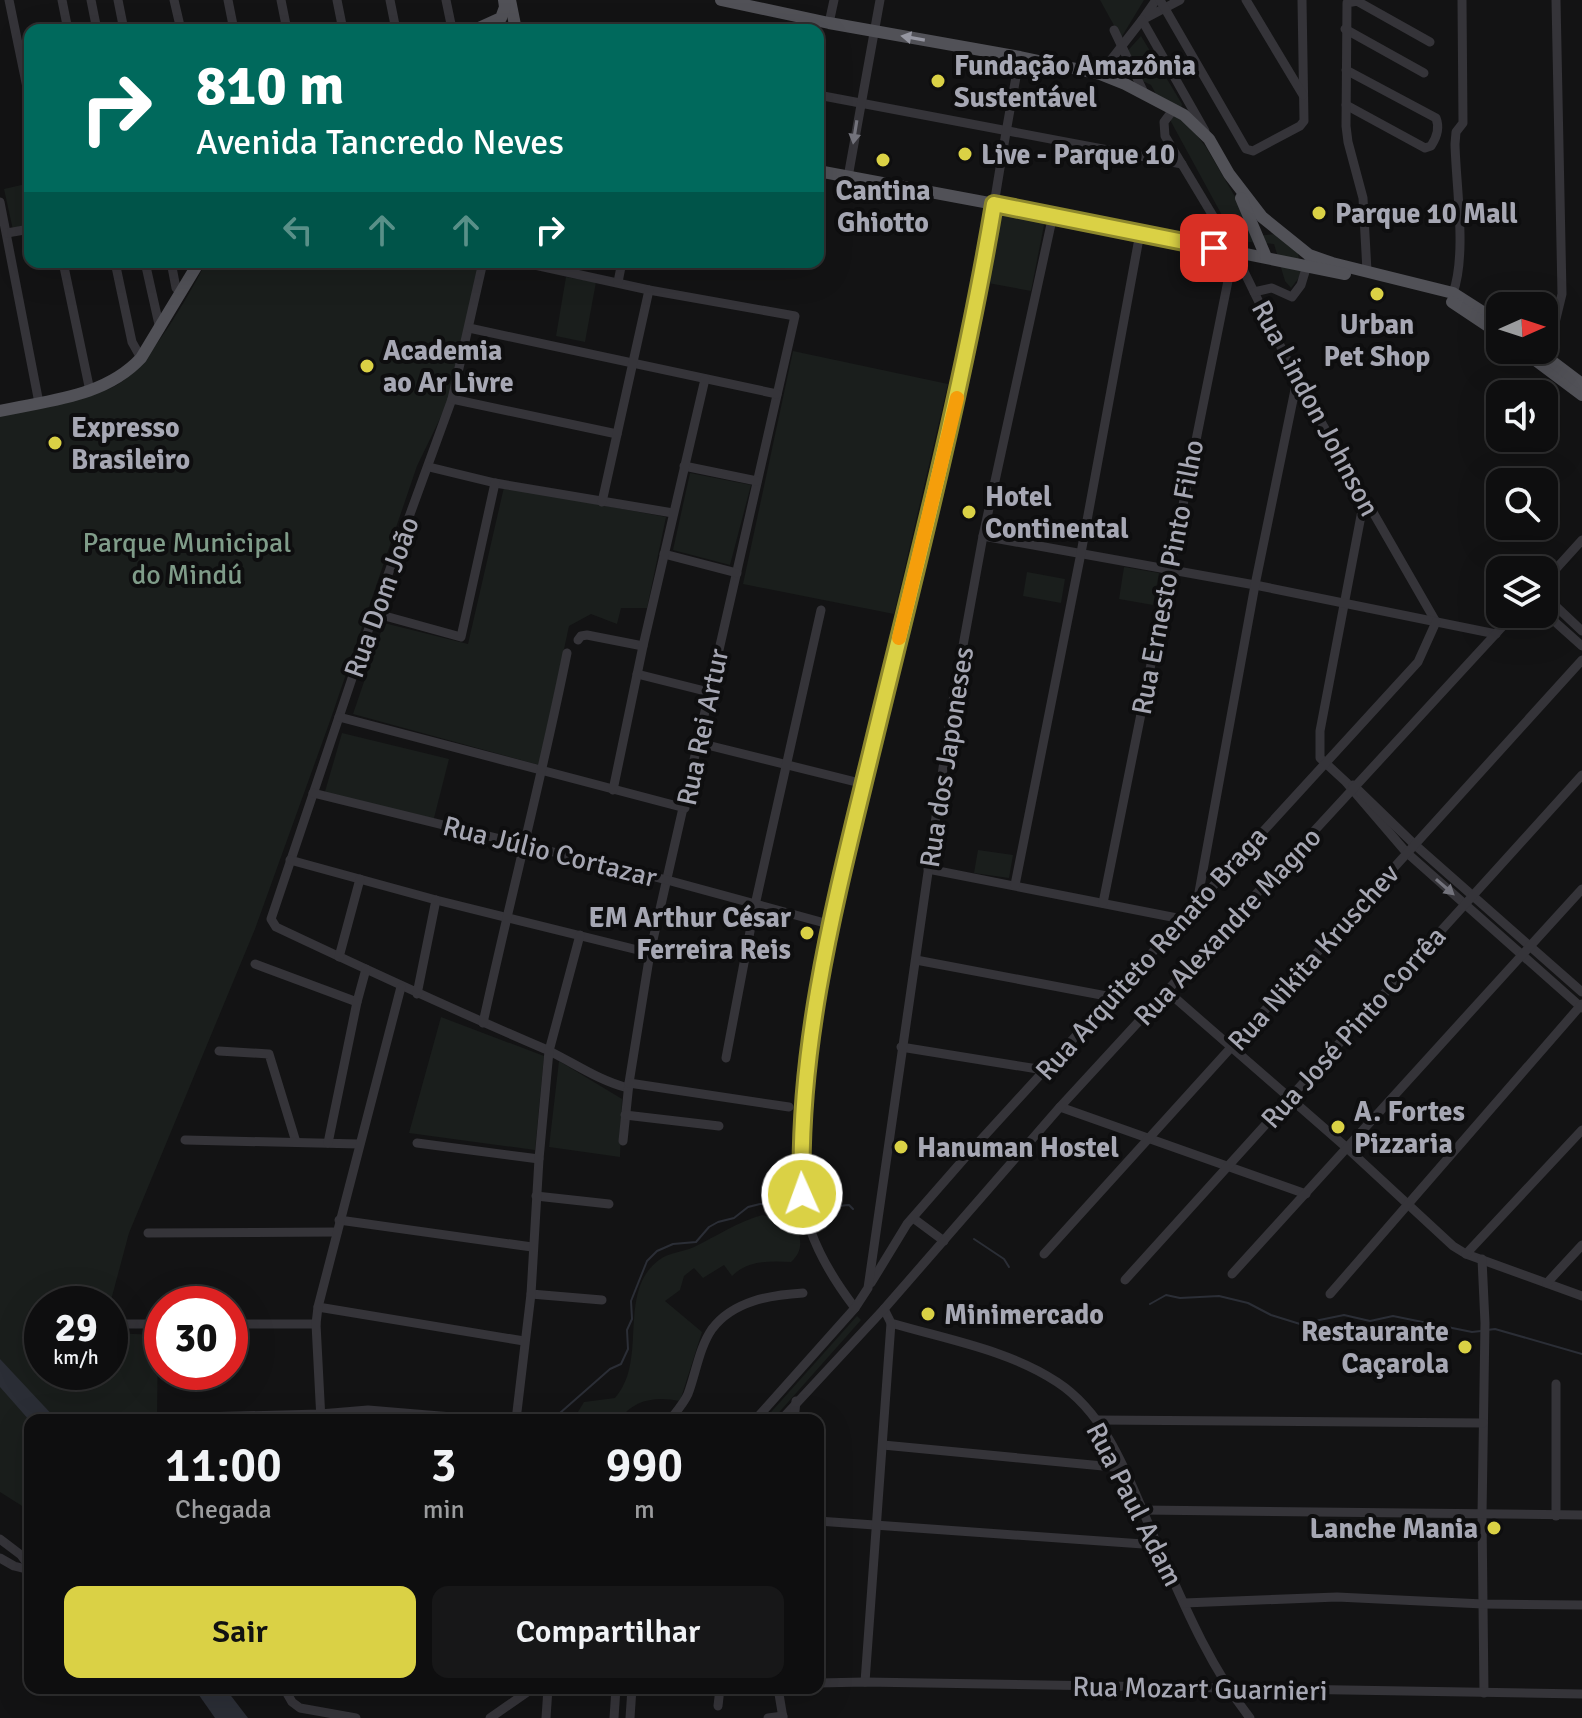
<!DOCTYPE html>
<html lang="pt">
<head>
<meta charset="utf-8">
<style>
	:root { --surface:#0e0e0f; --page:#171718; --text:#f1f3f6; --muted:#9b9c9e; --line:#2e2e2f; --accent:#dad145 }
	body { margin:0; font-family:Signika,sans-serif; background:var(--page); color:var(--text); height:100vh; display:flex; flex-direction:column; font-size:30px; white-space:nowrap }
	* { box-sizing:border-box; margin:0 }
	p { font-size:26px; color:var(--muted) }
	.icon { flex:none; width:44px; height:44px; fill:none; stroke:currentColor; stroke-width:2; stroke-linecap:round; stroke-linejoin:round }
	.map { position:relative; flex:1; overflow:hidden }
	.drawer { position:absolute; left:24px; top:1414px; width:800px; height:280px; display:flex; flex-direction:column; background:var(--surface); border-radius:16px; box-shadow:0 8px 32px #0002,0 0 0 2px var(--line) }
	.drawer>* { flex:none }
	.hud { position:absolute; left:24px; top:24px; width:800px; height:244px; border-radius:16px; box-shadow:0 8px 32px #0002,0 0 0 2px var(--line); background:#00695c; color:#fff; overflow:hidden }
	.needle { width:52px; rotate:87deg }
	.buttons { position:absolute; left:1486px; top:292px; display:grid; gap:16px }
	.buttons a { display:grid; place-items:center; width:72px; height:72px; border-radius:16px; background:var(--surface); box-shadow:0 8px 32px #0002,0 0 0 2px var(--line); font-size:40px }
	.speed { position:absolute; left:24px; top:1286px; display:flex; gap:16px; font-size:40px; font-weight:700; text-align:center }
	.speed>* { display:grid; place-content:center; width:104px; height:104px; border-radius:50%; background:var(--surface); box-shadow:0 8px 32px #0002,0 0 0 2px var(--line); line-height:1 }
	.speed small { font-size:20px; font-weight:400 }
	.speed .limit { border:12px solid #d22; background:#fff; color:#111 }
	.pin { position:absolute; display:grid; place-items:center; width:68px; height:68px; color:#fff; margin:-34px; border-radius:16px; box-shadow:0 4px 12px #0006 }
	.me { position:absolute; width:88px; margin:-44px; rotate:358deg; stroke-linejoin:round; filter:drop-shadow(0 0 6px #0008) }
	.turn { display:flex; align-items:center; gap:28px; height:168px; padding:0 40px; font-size:36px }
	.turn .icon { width:104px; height:104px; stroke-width:2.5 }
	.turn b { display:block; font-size:56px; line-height:68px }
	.lanes { display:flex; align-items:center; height:76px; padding:0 40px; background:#0003; justify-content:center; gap:40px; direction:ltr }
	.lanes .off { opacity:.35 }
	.eta { display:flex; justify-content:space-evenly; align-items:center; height:136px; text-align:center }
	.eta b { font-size:48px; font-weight:600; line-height:56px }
	.action { display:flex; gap:16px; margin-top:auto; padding:16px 40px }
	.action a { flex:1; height:92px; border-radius:16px; background:var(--accent); color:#111; font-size:32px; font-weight:600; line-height:92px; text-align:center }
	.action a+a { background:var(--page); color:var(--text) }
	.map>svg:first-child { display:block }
	.green { fill:#1a1e1c }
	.water { fill:#2b2e36 }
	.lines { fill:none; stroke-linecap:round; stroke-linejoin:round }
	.stream { stroke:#2b2e36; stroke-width:2 }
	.minor { stroke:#353439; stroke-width:9 }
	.major { stroke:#515157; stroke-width:12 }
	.oneway { fill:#9596a1 }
	.oneway2 { fill:#73737c }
	.route-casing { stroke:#8e882d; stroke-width:20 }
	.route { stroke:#dad145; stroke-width:14 }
	.slow { stroke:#f59e0b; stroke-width:14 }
	.poi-dot { fill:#dad145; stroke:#0e0e0f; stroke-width:3 }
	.labels { text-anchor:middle; stroke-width:8; stroke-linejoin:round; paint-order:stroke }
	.poi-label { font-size:28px; font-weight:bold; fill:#a6a7b3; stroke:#0e0e0f; text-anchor:start }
	.street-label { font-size:28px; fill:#a6a7b3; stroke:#0e0e0f }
	.park-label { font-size:28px; fill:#7f9c89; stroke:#0e0e0f }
</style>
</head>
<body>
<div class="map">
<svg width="1582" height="1718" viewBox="0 0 1582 1718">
	<rect width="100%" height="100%" fill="#131314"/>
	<g class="green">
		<polygon points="1100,0 1144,0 1121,38"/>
		<polygon points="1141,36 1182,104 1180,114 1206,147 1258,236 1275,234 1298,253 1301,275 1291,288 1285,281 1274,244 1236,241 1151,85 1113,67"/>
		<polygon points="30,183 30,227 13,230 4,189"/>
		<polygon points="1003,207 1046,215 1031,291 988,283"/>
		<path d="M 206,262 L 479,262 L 450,398 L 417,466 L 330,721 L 255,929 L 129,1233 L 110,1304 L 42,1304 L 42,1372 L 110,1372 L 110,1333 L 158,1335 L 157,1420 L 30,1420 L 30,1511 L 0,1492 L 0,414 C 37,406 80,403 115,386 C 146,371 190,294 206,262 Z"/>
		<polygon points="566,277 596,282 585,342 556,336"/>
		<polygon points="793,351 948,384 894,614 743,584"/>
		<polygon points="690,473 751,485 730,565 673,550"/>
		<polygon points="504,487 666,517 647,608 621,608 617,624 591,614 569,626 539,765 353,714 384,623 468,644"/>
		<polygon points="1124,567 1159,573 1153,605 1119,599"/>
		<polygon points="1027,572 1065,579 1061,603 1023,596"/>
		<polygon points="342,733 449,759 433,822 324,795"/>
		<polygon points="978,850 1013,855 1009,878 974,873"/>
		<polygon points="441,1017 544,1056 535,1150 409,1133"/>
		<polygon points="559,1061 622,1099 620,1157 549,1147"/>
		<path d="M 762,1215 L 796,1223 C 801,1239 804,1250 791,1262 C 770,1261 748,1260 732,1276 L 724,1265 L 703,1278 L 694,1268 L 684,1276 L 680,1290 L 665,1301 L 702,1332 L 680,1401 C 656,1396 634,1399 619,1420 L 573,1420 L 584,1402 L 615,1398 C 649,1360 616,1292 659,1260 C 670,1252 683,1252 694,1247 C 717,1236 737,1222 762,1215 Z"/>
		<polygon points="857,1316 861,1320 774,1418 764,1420"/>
	</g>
	<g class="water">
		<polygon points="0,1359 57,1420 30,1421 0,1387"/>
		<polygon points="194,1688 225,1688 248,1718 215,1718"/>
	</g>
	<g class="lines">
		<g class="stream">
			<path d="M 809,1210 C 823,1212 835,1205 849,1205 L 853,1209"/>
			<polyline points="974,1239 1004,1259 1009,1267"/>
			<polyline points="1150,1304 1166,1295 1180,1298 1219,1296 1248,1303 1271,1315 1300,1324 1344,1315 1370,1321 1393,1316 1472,1332 1481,1331"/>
			<polyline points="1487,1330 1495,1329 1582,1354"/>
			<polyline points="552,1420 610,1369 621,1364 628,1349 627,1330 632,1319 631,1301 647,1261 657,1251 673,1244 696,1242 709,1227 718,1222 734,1218 748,1207 760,1204 778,1204 803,1210"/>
		</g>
		<g class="minor">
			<polyline points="9,0 30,102"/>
			<polyline points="62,0 68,30"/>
			<polyline points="91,0 97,30"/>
			<polyline points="118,0 124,30"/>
			<polyline points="174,0 181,30"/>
			<polyline points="228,0 234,30"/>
			<polyline points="281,0 287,30"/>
			<polyline points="337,0 343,30"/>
			<polyline points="390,0 396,30"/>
			<polyline points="446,0 452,29"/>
			<polyline points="1156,0 1142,20 1180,0"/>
			<polyline points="1160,0 1246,149 1253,151 1300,126 1304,121 1302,0"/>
			<polyline points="1246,0 1303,95"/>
			<polyline points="829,23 834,0"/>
			<polyline points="1345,29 1424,73"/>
			<polyline points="1114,30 1145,95"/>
			<path d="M 1346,70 L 1436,118 C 1440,128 1437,137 1431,146 L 1425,148 L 1346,105"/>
			<polyline points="1100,74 1142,20 1205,131"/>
			<polyline points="818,95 1182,164"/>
			<polyline points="1173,110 1164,122 1165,136 1234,251 1297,380 1436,622"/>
			<polyline points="848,177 880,0"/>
			<polyline points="0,202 39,403"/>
			<polyline points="7,233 30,229"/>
			<polyline points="63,262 90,391"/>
			<polyline points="115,262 132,342 141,358"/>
			<polyline points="145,262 160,329"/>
			<polyline points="171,262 176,288 181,292"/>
			<path d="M 483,262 L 452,399 L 374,613 L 271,919 L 276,927 C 365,969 454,1010 545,1049 C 573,1062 597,1080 628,1088"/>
			<polyline points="521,262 649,290 795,316 650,953 629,1083 623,1141"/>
			<polyline points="1367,271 1363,198 1348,142 1346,126 1347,3 1357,1 1430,42"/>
			<polyline points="618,282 622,262"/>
			<polyline points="1254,292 1272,288 1292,297 1301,285 1308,262"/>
			<path d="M 1453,293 C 1467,254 1456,187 1455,144 L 1456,132 L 1463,123 L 1462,0"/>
			<polyline points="469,328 777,394"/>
			<polyline points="1547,356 1562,294 1556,0"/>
			<polyline points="452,399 617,434"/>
			<polyline points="684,466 757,481"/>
			<polyline points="429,467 495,483 673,513"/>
			<polyline points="1364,500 1320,731 1320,758 1346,782 1406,852 1582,1008"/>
			<polyline points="602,502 649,290"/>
			<polyline points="983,536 1255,585 1496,634"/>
			<polyline points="664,554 737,573"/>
			<polyline points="1544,582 1582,540"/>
			<polyline points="1544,595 1582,631"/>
			<polyline points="1544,612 1582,646"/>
			<polyline points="374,613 461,637 495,483"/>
			<polyline points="578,640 581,636 587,635 643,646"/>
			<polyline points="637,674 709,692"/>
			<polyline points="339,717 685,808"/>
			<polyline points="699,743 864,784"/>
			<polyline points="1353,785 1414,844 1582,992"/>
			<polyline points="613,790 643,646 705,379"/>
			<polyline points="313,793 667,880 832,925"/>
			<polyline points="290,860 436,900 650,953"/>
			<polyline points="928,869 1182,919"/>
			<polyline points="1015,885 1081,553 1140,233"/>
			<polyline points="1103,903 1234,251"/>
			<polyline points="1197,903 1255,585 1297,380"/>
			<polyline points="339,957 360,879"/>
			<polyline points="916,960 1112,997"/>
			<polyline points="255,964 357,1002"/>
			<polyline points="1167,991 1347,1148 1453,1246 1466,1254 1582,1296"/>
			<polyline points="417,994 436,900"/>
			<path d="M 483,1023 C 510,899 542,777 567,653"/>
			<polyline points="901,1047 1044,1070"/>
			<polyline points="219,1051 269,1054 296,1142"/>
			<polyline points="726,1058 755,905 821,610"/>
			<polyline points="629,1083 789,1107"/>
			<polyline points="1060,1107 1306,1194"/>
			<polyline points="625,1115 719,1126"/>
			<polyline points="185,1140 359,1144"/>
			<polyline points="328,1143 357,1002 366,969"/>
			<polyline points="417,1143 539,1159"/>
			<polyline points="536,1196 609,1204"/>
			<polyline points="913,1218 944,1241"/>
			<polyline points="339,1220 532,1247"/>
			<polyline points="148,1233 337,1232"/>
			<polyline points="1044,1254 1582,660"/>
			<polyline points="1466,1254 1582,1130"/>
			<polyline points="1482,1259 1485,1323 1482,1515 1484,1693"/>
			<polyline points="1232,1274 1582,889"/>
			<polyline points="1125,1280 1582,775"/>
			<polyline points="871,1283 907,1224 977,1144 1418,662 1436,622"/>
			<polyline points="1547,1283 1582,1245"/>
			<polyline points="531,1294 602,1300"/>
			<polyline points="1330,1294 1582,1004"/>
			<polyline points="318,1307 524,1341"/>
			<path d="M 855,1308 C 829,1274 805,1234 802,1191 C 794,1086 819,980 842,878 C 863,786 886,694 908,602 C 931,503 958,405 977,306 C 992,223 1003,140 1020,57"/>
			<path d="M 884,1309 L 891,1323 C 945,1339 1009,1350 1057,1382 C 1112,1418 1132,1489 1158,1546 C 1184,1605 1210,1667 1250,1718"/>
			<polyline points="114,1324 162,1324"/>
			<polyline points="230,1324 316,1324"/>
			<polyline points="1556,1384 1556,1516"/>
			<polyline points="162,1418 320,1414 368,1410 488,1420"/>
			<polyline points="321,1420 316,1324 318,1307 401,987"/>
			<polyline points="516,1420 531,1294 539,1159 549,1051 580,935"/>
			<path d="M 670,1420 C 676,1412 684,1403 688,1394 C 696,1373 699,1348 712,1329 C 733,1301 770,1295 803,1293"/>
			<polyline points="755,1420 855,1308 868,1288 952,706 983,536 1053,215"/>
			<polyline points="781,1420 884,1309 1060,1107 1514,614"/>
			<polyline points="794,1420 796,1401"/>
			<polyline points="1097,1420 1483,1423"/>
			<polyline points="883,1445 1124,1468"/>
			<polyline points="1142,1510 1582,1515"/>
			<polyline points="818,1521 1157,1545"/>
			<polyline points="0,1539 21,1555 30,1567"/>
			<polyline points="0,1558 14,1566 30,1570"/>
			<polyline points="1184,1603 1337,1597 1483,1604 1582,1605"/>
			<polyline points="865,1682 891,1323"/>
			<polyline points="818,1683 865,1682 1582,1694"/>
			<polyline points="284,1688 292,1702 300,1708 356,1718"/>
			<polyline points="778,1688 783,1718"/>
			<polyline points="718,1706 720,1688"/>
			<polyline points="490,1718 533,1688"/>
			<polyline points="546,1718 548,1688"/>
			<polyline points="614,1718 616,1688"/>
			<polyline points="630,1718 632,1688"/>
			<polyline points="768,1718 783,1716"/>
		</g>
		<g class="major">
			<polyline points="510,0 516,30"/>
			<polyline points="721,0 829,23 1020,57 1100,74 1125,84 1184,115 1209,139 1229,174 1262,217 1309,255 1332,263 1453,293 1500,323"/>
			<polyline points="479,28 501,18 505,7 504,0"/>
			<polyline points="438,30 467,30"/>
			<polyline points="818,171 1053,215 1345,274"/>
			<polyline points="1241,198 1266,257"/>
			<polyline points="1452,302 1500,334"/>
			<polyline points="1522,350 1582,395"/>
			<polyline points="1537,350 1582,384"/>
			<path d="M 0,411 C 49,400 105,397 141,358 L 199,262"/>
		</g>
	</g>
	<defs><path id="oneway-solid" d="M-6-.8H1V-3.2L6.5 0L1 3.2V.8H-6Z" transform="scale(2)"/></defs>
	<use class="oneway" href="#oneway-solid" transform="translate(913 38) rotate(-170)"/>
	<g class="oneway2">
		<use href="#oneway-solid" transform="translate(855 132) rotate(99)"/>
		<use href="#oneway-solid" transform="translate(1445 887) rotate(41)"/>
	</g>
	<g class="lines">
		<g class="route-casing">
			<path id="route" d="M 802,1194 C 797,1044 836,898 871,753 C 915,571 963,389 994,204 L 1214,248"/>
		</g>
		<use href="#route" class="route"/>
		<polyline class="slow" points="899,638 957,398"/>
	</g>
	<g class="poi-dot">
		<circle cx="938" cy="81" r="8"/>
		<circle cx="965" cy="154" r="8"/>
		<circle cx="883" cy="160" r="8"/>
		<circle cx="1319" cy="213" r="8"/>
		<circle cx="1377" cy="294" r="8"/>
		<circle cx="367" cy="366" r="8"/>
		<circle cx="55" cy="443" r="8"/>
		<circle cx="969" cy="512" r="8"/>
		<circle cx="807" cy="933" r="8"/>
		<circle cx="1338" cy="1127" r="8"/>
		<circle cx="901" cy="1147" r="8"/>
		<circle cx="928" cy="1314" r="8"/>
		<circle cx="1465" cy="1347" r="8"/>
		<circle cx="1494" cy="1528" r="8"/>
	</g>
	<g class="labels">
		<g class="poi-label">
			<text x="954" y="75">Fundação Amazônia<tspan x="954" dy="32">Sustentável</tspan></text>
			<text x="981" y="164">Live - Parque 10</text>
			<text x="883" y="200" text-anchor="middle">Cantina<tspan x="883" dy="32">Ghiotto</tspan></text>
			<text x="1335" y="223">Parque 10 Mall</text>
			<text x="1377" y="334" text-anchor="middle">Urban<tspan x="1377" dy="32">Pet Shop</tspan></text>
			<text x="383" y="360">Academia<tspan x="383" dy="32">ao Ar Livre</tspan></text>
			<text x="71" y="437">Expresso<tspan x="71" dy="32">Brasileiro</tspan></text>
			<text x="985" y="506">Hotel<tspan x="985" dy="32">Continental</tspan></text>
			<text x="791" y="927" text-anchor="end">EM Arthur César<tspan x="791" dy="32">Ferreira Reis</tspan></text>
			<text x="1354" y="1121">A. Fortes<tspan x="1354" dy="32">Pizzaria</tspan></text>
			<text x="917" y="1157">Hanuman Hostel</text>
			<text x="944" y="1324">Minimercado</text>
			<text x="1449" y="1341" text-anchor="end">Restaurante<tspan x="1449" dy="32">Caçarola</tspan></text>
			<text x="1478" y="1538" text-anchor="end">Lanche Mania</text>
		</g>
		<g class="street-label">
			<text transform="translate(1316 408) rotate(62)" y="10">Rua Lindon Johnson</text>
			<text transform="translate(1167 577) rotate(-79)" y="10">Rua Ernesto Pinto Filho</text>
			<text transform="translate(381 597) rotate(-70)" y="10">Rua Dom João</text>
			<text transform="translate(702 727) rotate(-78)" y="10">Rua Rei Artur</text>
			<text transform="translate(946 757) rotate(-81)" y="10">Rua dos Japoneses</text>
			<text transform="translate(550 851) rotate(14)" y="10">Rua Júlio Cortazar</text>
			<text transform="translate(1227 926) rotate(-47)" y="10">Rua Alexandre Magno</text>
			<text transform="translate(1151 953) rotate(-48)" y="10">Rua Arquiteto Renato Braga</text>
			<text transform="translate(1313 957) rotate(-48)" y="10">Rua Nikita Kruschev</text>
			<text transform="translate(1353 1027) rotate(-48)" y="10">Rua José Pinto Corrêa</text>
			<text transform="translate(1135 1504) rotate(63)" y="10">Rua Paul Adam</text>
			<text transform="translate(1200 1688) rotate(1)" y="10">Rua Mozart Guarnieri</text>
		</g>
		<g class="park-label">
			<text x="187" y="552">Parque Municipal<tspan x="187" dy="32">do Mindú</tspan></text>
		</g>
	</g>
</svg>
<div class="buttons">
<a><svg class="needle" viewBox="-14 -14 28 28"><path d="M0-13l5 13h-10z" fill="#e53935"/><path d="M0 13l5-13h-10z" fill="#9b9c9e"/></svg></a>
<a><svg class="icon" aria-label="sound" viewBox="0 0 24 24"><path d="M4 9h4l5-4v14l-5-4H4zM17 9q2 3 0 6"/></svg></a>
<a><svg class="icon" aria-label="search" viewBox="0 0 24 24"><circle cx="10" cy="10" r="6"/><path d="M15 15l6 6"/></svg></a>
<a><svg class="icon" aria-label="layers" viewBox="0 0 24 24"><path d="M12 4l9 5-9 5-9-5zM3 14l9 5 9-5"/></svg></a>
</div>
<div class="speed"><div>29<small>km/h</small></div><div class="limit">30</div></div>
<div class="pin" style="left:1214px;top:248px;background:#d93025"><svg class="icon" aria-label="arrive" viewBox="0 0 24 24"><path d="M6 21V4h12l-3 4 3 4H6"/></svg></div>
<svg class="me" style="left:802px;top:1194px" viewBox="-20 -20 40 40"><circle r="17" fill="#dad145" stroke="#fff" stroke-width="3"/><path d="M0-11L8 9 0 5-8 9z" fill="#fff"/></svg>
<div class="hud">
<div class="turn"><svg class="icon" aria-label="right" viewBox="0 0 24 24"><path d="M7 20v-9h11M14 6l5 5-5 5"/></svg><div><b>810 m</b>Avenida Tancredo Neves</div></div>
<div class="lanes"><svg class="icon off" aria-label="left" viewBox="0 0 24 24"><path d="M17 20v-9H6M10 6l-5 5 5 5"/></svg><svg class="icon off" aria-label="ahead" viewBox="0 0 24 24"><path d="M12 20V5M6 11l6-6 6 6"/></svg><svg class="icon off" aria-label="ahead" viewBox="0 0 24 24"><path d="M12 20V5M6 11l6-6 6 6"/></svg><svg class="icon" aria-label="right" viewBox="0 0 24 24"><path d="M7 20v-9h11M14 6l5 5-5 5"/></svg></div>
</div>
<section class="drawer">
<div class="eta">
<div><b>11:00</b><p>Chegada</p></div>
<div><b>3</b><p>min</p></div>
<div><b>990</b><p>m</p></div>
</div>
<div class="action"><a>Sair</a><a>Compartilhar</a></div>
</section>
</div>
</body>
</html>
